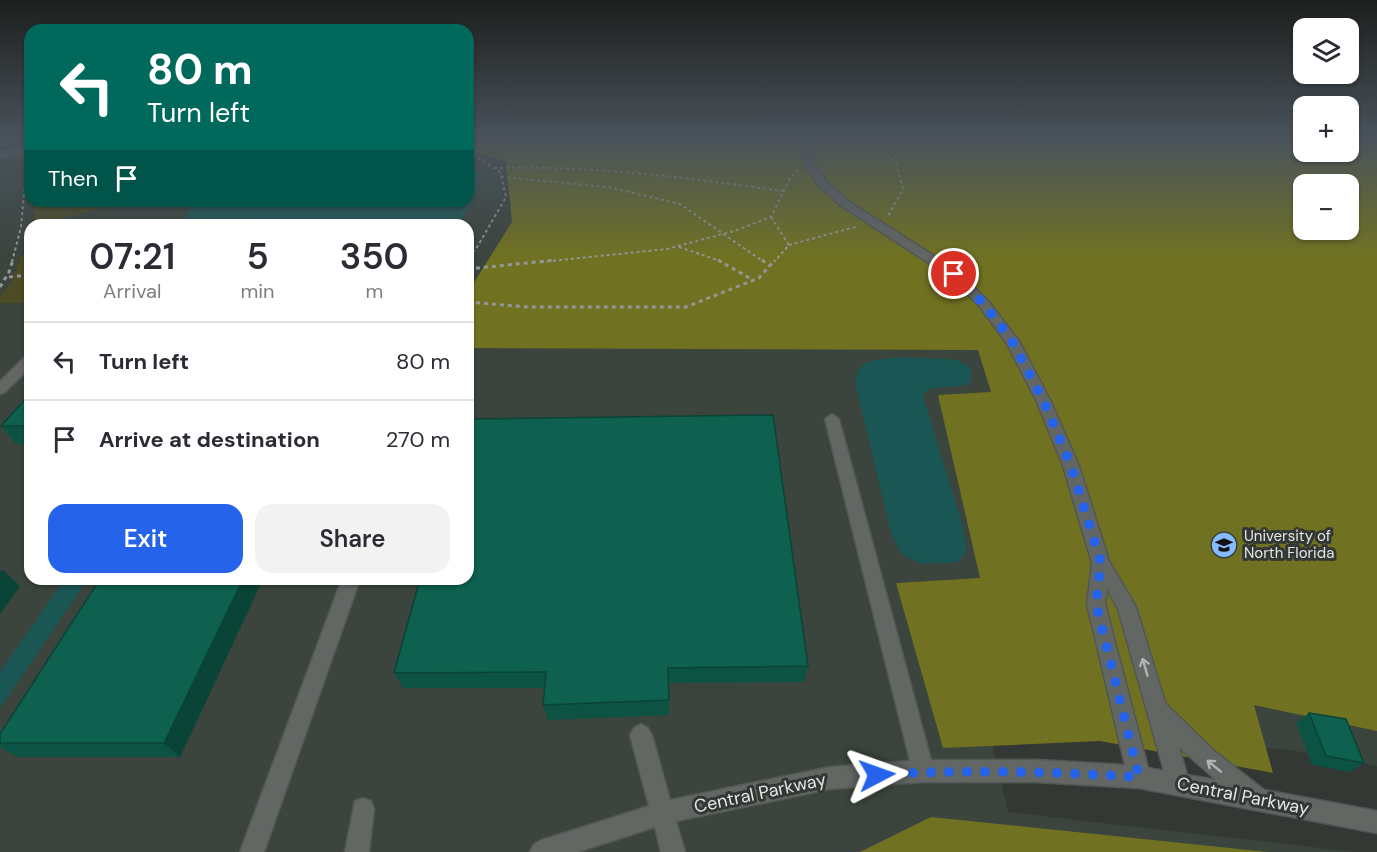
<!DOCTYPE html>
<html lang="en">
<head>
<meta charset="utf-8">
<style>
	:root { --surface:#fff; --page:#f2f2f3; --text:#2b2b33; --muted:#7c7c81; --line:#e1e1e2; --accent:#2563eb }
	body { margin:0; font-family:"DM Sans",sans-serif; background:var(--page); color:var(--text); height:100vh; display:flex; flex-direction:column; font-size:22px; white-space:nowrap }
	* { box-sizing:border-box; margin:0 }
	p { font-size:20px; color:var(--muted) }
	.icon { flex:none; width:33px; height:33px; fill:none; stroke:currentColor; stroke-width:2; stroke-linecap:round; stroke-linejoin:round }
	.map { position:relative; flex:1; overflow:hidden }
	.drawer { position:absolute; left:24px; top:219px; width:450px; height:366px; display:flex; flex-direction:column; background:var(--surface); border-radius:18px; box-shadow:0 2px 4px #0004 }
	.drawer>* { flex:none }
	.guide { position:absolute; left:24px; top:24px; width:450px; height:183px; border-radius:18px; box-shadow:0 2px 4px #0004; background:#00695c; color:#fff; overflow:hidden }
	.buttons { position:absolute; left:1293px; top:18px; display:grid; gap:12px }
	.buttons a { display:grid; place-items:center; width:66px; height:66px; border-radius:12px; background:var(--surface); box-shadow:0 2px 4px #0004; font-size:30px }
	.pin { position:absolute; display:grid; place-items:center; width:51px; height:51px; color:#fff; margin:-26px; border:3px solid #fff; border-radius:50%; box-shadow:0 2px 6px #0007 }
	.me { position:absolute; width:66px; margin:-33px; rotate:86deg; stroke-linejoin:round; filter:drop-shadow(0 0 4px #0008) }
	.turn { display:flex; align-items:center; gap:21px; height:126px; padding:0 24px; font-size:27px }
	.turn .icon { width:78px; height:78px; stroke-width:2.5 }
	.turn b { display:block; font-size:42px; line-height:51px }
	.then { display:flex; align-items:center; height:57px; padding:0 24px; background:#0003; gap:12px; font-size:22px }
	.eta { display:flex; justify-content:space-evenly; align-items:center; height:102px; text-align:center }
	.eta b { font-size:36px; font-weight:600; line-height:42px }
	.primary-button { display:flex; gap:12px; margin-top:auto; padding:12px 24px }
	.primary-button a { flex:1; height:69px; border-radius:18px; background:var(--accent); color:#fff; font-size:24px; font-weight:600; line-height:69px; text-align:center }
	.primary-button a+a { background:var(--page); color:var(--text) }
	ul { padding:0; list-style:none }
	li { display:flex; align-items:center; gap:18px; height:78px; padding:0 24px; border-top:2px solid var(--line) }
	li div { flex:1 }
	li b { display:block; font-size:22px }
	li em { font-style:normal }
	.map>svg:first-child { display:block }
	.built { fill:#3b443d; fill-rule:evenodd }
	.green { fill:#4b4c23 }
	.forest { fill:#707222; fill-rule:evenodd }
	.water { fill:#195654 }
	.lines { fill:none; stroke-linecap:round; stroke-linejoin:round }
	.minor-casing { stroke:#535754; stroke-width:3 }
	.path-far1 { stroke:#939693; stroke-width:2; stroke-dasharray:3 3; stroke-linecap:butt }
	.path { stroke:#939693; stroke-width:3; stroke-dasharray:4 4; stroke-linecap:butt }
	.minor { fill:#636764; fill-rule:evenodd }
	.wall { fill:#0c5343 }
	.shaded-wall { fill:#0a4437 }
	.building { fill:#0e614e; stroke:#0a4437; stroke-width:1.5 }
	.oneway { stroke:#b0b3b0 }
	.route { stroke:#2563eb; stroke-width:10; stroke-dasharray:0 18 }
	.labels { text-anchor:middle; stroke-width:6; stroke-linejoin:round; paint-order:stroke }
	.poi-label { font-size:15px; fill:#e3e6e3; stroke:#343835; text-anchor:start }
	.near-street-label { font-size:18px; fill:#e3e6e3; stroke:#343835 }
</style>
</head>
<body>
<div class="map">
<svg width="1377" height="852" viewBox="0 0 1377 852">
	<rect width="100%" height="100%" fill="#343835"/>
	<path class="built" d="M 0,139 L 30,139 L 30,201 L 468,201 L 468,139 L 1303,139 L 1304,152 L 1348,152 L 1349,139 L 1368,139 L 1377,148 L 1377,766 L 1291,750 L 1140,736 L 988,727 L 1008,812 L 1355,852 L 0,852 ZM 1304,184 L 1348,184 L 1348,230 L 1304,230 ZM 30,225 L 468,225 L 468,579 L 30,579 Z"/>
	<g class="green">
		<polygon points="35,201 133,201 42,223 35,222"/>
		<polygon points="30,254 30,303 0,303 0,296 12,282 21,256"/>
	</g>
	<g class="forest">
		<path d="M 468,139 L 1303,139 L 1304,152 L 1348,152 L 1349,139 L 1377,139 L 1377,731 L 1254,705 L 1273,773 L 1100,741 L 943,748 L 896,583 L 980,578 L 938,395 L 991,392 L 978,350 L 468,348 L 468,292 L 512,222 L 506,161 L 468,150 ZM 1304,184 L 1348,184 L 1348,230 L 1304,230 Z"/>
		<polygon points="931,817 1268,852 860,852"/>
	</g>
	<g class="water">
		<path d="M 468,169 L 482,172 C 479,192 469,210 457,225 L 181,225 L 196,201 L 468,201 Z"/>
		<path d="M 949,359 L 960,361 L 971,368 L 971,379 L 968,385 L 928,389 L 923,396 L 962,524 L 967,551 L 958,562 L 921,564 L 901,554 L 891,533 L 855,382 C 857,375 858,370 863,365 C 875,354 931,359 949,359 Z"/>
		<polygon points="65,579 88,579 0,708 0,672"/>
	</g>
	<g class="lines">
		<g class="minor-casing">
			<g id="minor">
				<polygon points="7,139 19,139 8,146 2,146 2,142"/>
				<path d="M 798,139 L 808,139 L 814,162 L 826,181 L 848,201 L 958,271 L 988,301 L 1019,341 L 1051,402 L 1079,466 L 1109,561 L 1136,607 L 1165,703 L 1213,750 L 1264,790 L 1377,811 L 1377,833 L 1139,788 L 1037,782 L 923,782 L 830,789 L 676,821 L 685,852 L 661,852 L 655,827 L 578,852 L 530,852 L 534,844 L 542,840 L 649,806 L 630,735 L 634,728 L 641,724 L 648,728 L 652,735 L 670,800 L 830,767 L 910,761 L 825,419 L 832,414 L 839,419 L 931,760 L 1037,760 L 1125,765 L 1087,604 L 1092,563 L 1063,466 L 1037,402 L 1006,342 L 980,307 L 950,277 L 840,205 L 818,185 L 804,162 ZM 1107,589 L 1118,609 L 1164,771 L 1148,768 L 1105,604 ZM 1179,747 L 1216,780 L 1187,775 Z"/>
				<polygon points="30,147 30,153 0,158 0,152"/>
				<polygon points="30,356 30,368 5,392 0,394 0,381 25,357"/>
				<polygon points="342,579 360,579 264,852 240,852"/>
				<polygon points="363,798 371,801 374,809 369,852 345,852 355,801"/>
			</g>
		</g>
		<g class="path-far1">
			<polyline points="869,139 896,163 903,189 889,214 885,216"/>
			<polyline points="468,151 500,172 506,197 476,249 468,257"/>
			<path d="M 494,168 C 590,165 687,178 783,191"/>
			<polyline points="501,177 608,187 680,204 764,262"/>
			<polyline points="771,217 789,245 774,262"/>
			<polyline points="789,245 859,226"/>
			<polyline points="679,247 723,262"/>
			<polyline points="12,262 21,227 27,161"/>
			<polyline points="541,262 667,249 734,231 771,217 790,178 800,168"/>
		</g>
		<g class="path">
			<polyline points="718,260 753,280"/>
			<polyline points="762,260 770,266"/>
			<polyline points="468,269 556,260"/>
			<polyline points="9,277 30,275"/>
			<polyline points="0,287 9,272 13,260"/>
			<polyline points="468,302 528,307 686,307 759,278 775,260"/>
		</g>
		<use href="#minor" class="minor"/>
	</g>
	<g class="wall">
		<polygon points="1,426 30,426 30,444 16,444"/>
		<polygon points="263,579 180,757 17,757 0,747 0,734"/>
		<polygon points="420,579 808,666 804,682 669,683 669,715 548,720 543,705 545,688 403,688 394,673"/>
		<polygon points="1309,713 1364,763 1350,772 1312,765 1296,723"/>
	</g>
	<g class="shaded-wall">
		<polygon points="2,569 20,586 0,614 0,572"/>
		<polygon points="243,579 263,579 180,757 164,743"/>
	</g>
	<g class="building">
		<polygon points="30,394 30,426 1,426"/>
		<polygon points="773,415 808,666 668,668 669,700 543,705 546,672 394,673 420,579 468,579 468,419"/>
		<polygon points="100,579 243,579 164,743 0,743 0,734"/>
		<polygon points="1309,713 1346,719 1364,763 1326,756"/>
	</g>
	<defs><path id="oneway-shaft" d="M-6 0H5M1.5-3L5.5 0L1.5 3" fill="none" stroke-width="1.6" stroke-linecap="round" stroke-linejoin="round" transform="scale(1.5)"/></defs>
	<g class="oneway">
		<use href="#oneway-shaft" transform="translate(1145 667) rotate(-106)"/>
		<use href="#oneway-shaft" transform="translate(1214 766) rotate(-141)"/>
	</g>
	<linearGradient id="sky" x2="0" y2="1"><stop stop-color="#1d1f1d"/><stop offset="0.54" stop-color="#4a535c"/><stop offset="1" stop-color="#4a535c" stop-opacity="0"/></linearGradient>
	<rect width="1377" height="258" fill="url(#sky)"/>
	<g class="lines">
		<path class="route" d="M 877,775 C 964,769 1051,772 1139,777 L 1096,604 L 1101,563 L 1071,466 L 1044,402 L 1012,341 L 984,304 L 954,274"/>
	</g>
	<defs>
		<g id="university-disc" transform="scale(1.35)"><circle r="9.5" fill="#86bbfb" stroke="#343835"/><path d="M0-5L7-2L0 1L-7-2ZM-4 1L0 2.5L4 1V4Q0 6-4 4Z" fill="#111"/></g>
	</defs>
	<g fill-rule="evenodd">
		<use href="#university-disc" x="1224" y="545"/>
	</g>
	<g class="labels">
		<g class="poi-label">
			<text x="1244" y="541">University of<tspan x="1244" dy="17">North Florida</tspan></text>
		</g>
		<g class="near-street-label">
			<text transform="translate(760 793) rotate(-12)" y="6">Central Parkway</text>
			<text transform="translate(1243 796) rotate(11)" y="6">Central Parkway</text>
		</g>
	</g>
</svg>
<div class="buttons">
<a><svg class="icon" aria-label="layers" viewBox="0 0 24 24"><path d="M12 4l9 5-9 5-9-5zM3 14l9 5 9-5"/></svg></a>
<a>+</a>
<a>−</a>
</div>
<div class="pin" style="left:954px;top:274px;background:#d93025"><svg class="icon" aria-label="arrive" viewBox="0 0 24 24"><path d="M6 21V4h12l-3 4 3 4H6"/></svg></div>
<svg class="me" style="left:877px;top:775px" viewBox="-20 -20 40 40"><path d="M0-17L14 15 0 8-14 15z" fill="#2563eb" stroke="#fff" stroke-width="4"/></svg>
<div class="guide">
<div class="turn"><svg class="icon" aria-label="left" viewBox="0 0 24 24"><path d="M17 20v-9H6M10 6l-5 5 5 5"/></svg><div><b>80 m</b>Turn left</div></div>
<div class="then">Then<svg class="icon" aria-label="arrive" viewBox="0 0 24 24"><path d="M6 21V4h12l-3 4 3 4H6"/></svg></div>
</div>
<section class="drawer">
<div class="eta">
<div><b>07:21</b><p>Arrival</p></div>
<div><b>5</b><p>min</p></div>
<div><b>350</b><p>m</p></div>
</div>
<ul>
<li><svg class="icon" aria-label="left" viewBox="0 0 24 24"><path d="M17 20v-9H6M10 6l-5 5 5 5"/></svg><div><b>Turn left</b></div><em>80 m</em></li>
<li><svg class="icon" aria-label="arrive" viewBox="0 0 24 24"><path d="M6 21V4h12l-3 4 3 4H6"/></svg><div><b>Arrive at destination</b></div><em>270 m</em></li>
</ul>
<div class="primary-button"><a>Exit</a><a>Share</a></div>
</section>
</div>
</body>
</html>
